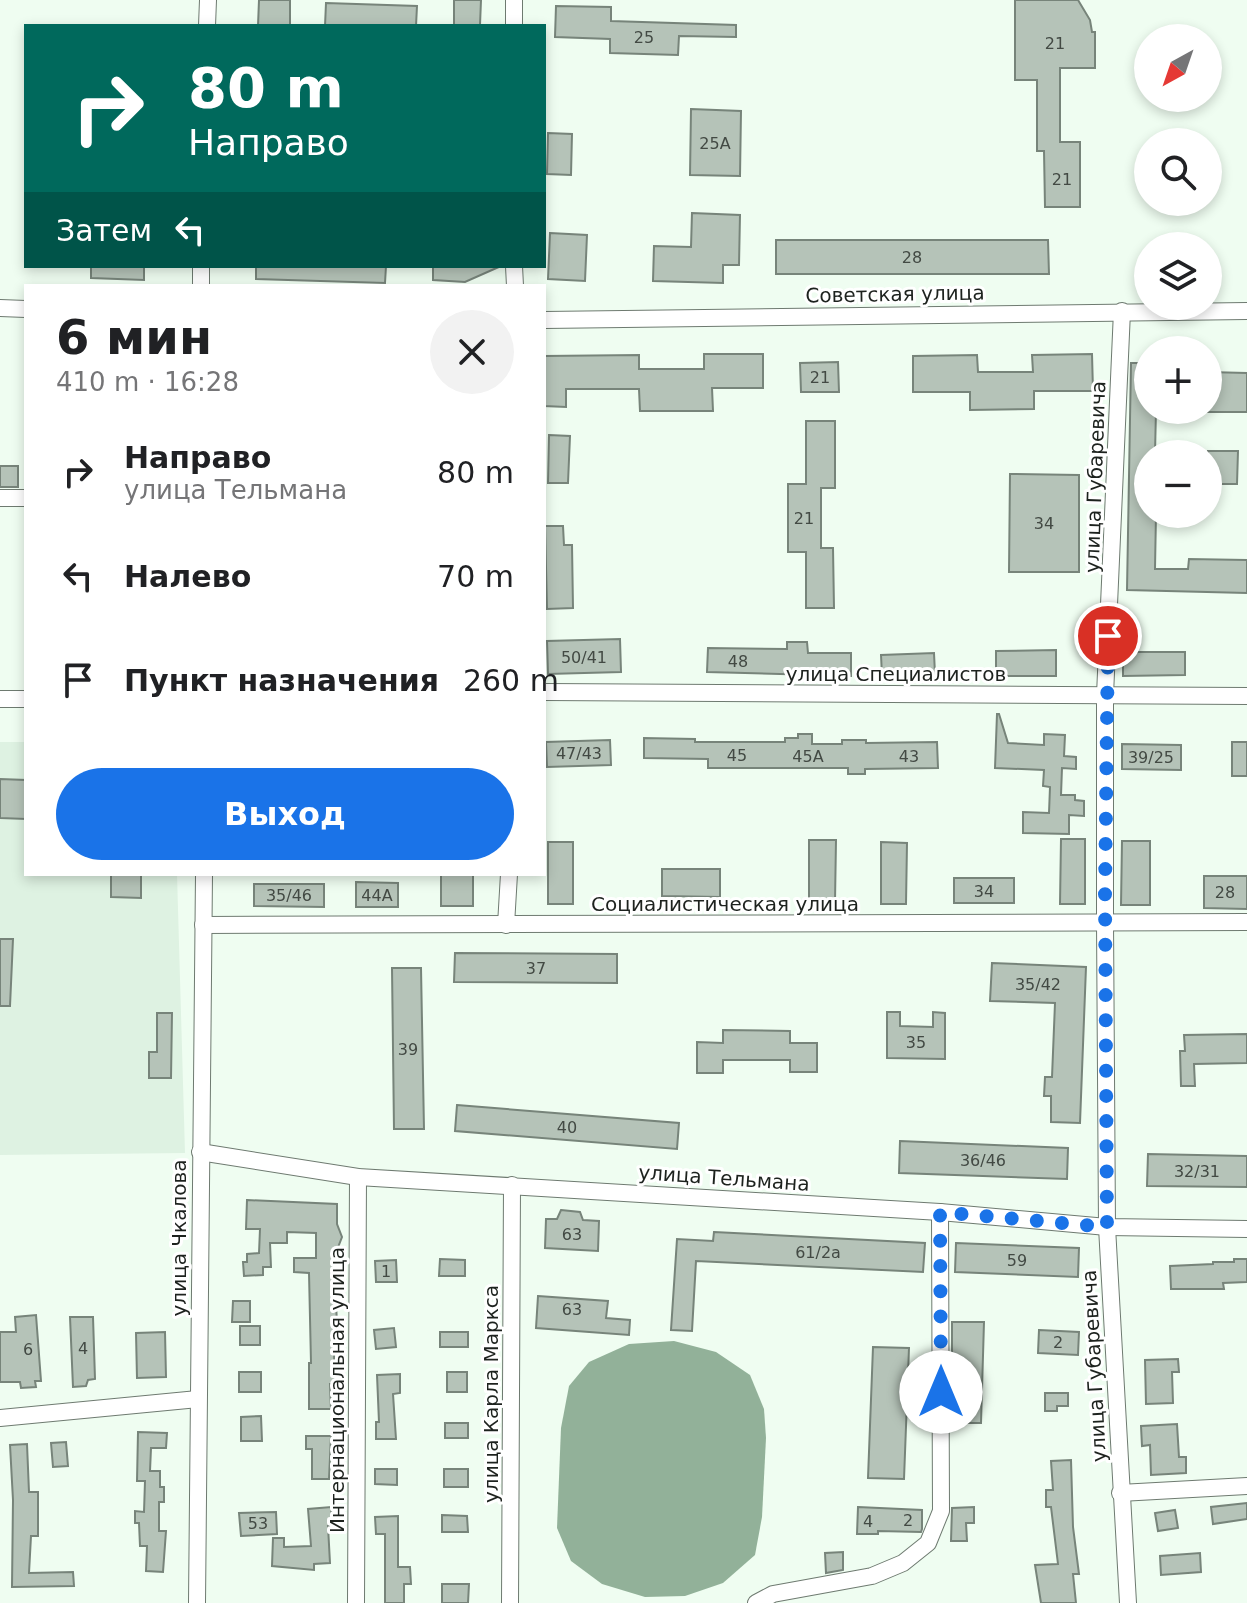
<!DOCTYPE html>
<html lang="ru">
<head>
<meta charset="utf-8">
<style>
	:root { --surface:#fff; --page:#f2f2f2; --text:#202124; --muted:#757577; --accent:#1a73e8 }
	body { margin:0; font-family:"DejaVu Sans",sans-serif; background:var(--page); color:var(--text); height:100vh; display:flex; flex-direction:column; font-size:30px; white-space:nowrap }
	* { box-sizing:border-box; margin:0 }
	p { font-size:26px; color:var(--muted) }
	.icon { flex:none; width:44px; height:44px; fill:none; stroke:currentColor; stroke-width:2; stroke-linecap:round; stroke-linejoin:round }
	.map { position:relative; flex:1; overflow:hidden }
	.side { position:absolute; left:24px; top:284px; width:522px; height:592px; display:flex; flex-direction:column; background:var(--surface); border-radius:0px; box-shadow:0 4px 12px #0003 }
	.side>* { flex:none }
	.hud { position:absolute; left:24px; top:24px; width:522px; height:244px; border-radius:0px; box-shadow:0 4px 12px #0003; background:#00695c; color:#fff; overflow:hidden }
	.needle { width:52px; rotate:220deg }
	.tools { position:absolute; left:1134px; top:24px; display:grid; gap:16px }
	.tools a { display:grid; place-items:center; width:88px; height:88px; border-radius:50%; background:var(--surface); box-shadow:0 4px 12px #0003; font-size:40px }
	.pin { position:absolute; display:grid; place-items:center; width:68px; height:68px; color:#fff; margin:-34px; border:4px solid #fff; border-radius:50%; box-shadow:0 2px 8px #0007 }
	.me { position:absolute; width:88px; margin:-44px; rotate:0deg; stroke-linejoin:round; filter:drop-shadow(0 0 6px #0008) }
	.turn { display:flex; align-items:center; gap:28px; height:168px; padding:0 32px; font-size:36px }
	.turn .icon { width:104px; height:104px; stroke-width:2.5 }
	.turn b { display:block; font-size:56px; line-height:68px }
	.then { display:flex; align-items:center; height:76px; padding:0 32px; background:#0003; gap:16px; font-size:30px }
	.round { display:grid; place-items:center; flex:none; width:84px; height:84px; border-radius:42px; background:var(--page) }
	.head { display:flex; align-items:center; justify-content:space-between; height:136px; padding:0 32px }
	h1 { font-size:48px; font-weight:700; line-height:60px }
	.button { display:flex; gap:16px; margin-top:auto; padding:16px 32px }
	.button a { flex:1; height:92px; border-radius:48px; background:var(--accent); color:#fff; font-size:32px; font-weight:700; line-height:92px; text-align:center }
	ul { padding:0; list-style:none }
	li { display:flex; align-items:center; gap:24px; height:104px; padding:0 32px }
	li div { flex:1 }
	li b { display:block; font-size:30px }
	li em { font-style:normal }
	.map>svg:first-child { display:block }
	.built { fill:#def2e2 }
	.water { fill:#92b199 }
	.building { fill:#b5c3b8; stroke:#77847a; stroke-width:2 }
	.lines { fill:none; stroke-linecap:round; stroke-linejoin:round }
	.minor-casing { stroke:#6e7a70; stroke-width:18 }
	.minor { stroke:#fff; stroke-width:16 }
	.route { stroke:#1a73e8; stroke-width:14; stroke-dasharray:0 25.2 }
	.labels { text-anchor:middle; stroke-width:6; stroke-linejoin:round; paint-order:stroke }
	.number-label { font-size:16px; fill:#434a44 }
	.street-label { font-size:20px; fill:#1d221e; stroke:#fff }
</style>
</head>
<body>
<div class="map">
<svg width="1247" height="1603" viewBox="0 0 1247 1603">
	<rect width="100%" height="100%" fill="#effdf1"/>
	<polygon class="built" points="0,742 26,742 26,874 177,874 185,1153 0,1155"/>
	<polygon class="water" points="674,1341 716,1352 750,1375 764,1409 766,1438 762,1517 755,1555 723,1583 685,1596 645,1597 602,1584 571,1561 557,1528 561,1428 569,1386 589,1362 629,1344"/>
	<g class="building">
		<polygon points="259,0 290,0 290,26 258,26"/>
		<polygon points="454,0 481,0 480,25 454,25"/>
		<polygon points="1015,0 1078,0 1090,20 1092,32 1095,32 1095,68 1060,68 1060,142 1080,142 1080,207 1045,207 1044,151 1037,151 1037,80 1015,80"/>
		<polygon points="326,3 417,6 416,26 325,26"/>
		<polygon points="556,6 611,7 611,21 736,25 736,37 679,36 678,55 610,53 610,39 555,37"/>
		<polygon points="691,109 741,111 740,176 690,175"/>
		<polygon points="548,133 572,134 571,175 547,174"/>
		<polygon points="692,213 740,215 739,265 723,265 723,283 653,281 654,246 691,247"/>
		<polygon points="550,233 587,235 585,281 548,279"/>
		<polygon points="776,240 1048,240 1049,274 776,274"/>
		<polygon points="91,266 144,266 144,280 91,278"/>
		<polygon points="256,266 386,266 385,283 256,279"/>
		<polygon points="433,266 501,266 465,282 433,280"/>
		<polygon points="704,354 763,354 763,388 712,388 713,411 640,411 639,389 566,389 566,407 544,406 544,356 639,355 639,369 704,369"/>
		<polygon points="1092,354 1093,391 1034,391 1034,409 970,410 970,392 913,392 913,356 977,355 978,372 1033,372 1032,355"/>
		<polygon points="838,362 839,392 801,392 800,363"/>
		<polygon points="1131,363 1148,363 1148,410 1156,410 1155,454 1148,454 1148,514 1156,514 1155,569 1188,569 1189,559 1247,560 1247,593 1127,590"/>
		<polygon points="1208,372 1247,373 1247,412 1208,412"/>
		<polygon points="806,421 835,421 835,488 821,488 821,548 833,548 834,608 806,608 806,552 788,552 788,484 806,484"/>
		<polygon points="549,435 570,436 568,483 548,483"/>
		<polygon points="1208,451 1238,451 1237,484 1208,484"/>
		<rect x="0" y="466" width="18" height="21"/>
		<polygon points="1010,474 1079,475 1079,572 1009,572"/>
		<polygon points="545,526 563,526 564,545 572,545 573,608 547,609"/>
		<polygon points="620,639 621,672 548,674 547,641"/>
		<polygon points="787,642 807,642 808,653 851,653 851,676 707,672 708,648 787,649"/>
		<polygon points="1056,650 1056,676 996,676 996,651"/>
		<polygon points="1123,652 1185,652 1185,675 1123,676"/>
		<polygon points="934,653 935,674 882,676 881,655"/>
		<polygon points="997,714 999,714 1008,743 1044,745 1044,734 1065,735 1064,756 1076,757 1076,769 1062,768 1061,795 1075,795 1075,800 1084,801 1084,816 1069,815 1069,834 1023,833 1023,812 1049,813 1050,787 1043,786 1044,770 995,768"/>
		<polygon points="798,734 812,734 812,744 842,744 842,740 866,740 866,743 937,742 938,768 865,769 865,774 848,774 848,768 708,768 708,759 644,758 644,738 695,739 695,742 785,742 785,738 798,738"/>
		<polygon points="610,740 611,765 547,767 546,742"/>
		<rect x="1232" y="742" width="15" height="34"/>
		<polygon points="1122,744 1181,745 1181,770 1122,769"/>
		<polygon points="0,779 26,780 26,819 0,818"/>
		<polygon points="1061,839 1085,839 1085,904 1060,904"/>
		<polygon points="809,840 836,840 835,902 809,902"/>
		<polygon points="1122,841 1150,841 1150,905 1121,905"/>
		<rect x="548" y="842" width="25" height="62"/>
		<polygon points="881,842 907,843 906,904 881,904"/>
		<polygon points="662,869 720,869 720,897 662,896"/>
		<polygon points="111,874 141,874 141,898 111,897"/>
		<rect x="441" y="874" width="32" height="32"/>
		<polygon points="1204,876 1247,876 1247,909 1204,908"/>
		<rect x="954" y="878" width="60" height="25"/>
		<polygon points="356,882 398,883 398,907 356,907"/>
		<polygon points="254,884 324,884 324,907 254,906"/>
		<polygon points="0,939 13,939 10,1006 0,1006"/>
		<polygon points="455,953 617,954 617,983 454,982"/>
		<polygon points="992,963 1086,967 1080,1123 1051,1122 1051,1096 1044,1096 1045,1077 1052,1077 1055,1003 990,1001"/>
		<polygon points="392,968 421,968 424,1129 394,1129"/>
		<polygon points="887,1012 900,1012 900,1026 933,1027 933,1012 945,1013 945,1059 887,1058"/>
		<polygon points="157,1013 172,1013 171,1078 149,1078 149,1052 157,1052"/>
		<polygon points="723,1030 790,1031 790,1043 817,1043 817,1072 790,1072 790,1060 723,1060 723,1073 697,1073 697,1042 723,1043"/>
		<polygon points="1247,1034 1247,1063 1194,1064 1195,1086 1181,1086 1180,1051 1185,1051 1184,1035"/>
		<polygon points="457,1105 679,1123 677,1149 455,1131"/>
		<polygon points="900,1141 1068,1148 1067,1179 899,1173"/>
		<polygon points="1148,1154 1247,1156 1247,1187 1147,1186"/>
		<polygon points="247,1200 337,1204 337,1224 342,1237 337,1250 337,1275 332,1275 332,1303 336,1303 337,1324 333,1324 335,1384 330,1384 331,1409 309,1409 309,1363 311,1363 309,1273 294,1272 294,1258 316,1258 316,1233 287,1232 287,1243 270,1243 271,1267 263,1267 263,1275 244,1276 243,1262 247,1262 247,1254 259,1253 260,1229 246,1229"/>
		<polygon points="561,1210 580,1212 583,1220 599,1221 598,1251 545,1248 546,1219 557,1219"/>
		<polygon points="714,1232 925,1243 923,1272 696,1261 692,1331 671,1330 677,1239 713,1241"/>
		<polygon points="956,1243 1079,1248 1078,1277 955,1272"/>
		<polygon points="440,1259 465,1260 465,1276 439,1276"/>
		<polygon points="1234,1259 1247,1259 1247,1282 1223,1283 1224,1289 1171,1289 1170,1266 1213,1264 1213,1262 1234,1262"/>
		<polygon points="396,1260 397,1282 376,1282 375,1261"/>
		<polygon points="538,1296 608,1301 606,1318 630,1320 629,1335 536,1328"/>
		<polygon points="233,1301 250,1301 250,1322 232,1322"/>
		<polygon points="36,1315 41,1381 35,1381 36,1387 21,1388 20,1382 0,1382 0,1332 16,1332 15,1317"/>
		<polygon points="70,1317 93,1317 95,1379 88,1380 86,1386 73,1387"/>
		<polygon points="952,1322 984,1322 981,1423 952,1423 952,1406 966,1407 967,1371 952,1370"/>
		<rect x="240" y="1326" width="20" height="19"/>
		<polygon points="394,1328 396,1347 376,1349 374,1330"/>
		<polygon points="1039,1330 1079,1332 1078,1355 1038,1353"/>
		<polygon points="165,1332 166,1377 137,1378 136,1333"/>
		<rect x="440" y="1332" width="28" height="15"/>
		<polygon points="873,1347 909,1348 904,1479 868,1478"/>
		<polygon points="1178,1359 1179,1372 1172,1372 1173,1403 1146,1404 1145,1360"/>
		<rect x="239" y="1372" width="22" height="20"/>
		<rect x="447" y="1372" width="20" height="20"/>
		<polygon points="400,1374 400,1393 393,1394 396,1439 376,1439 376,1422 379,1422 377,1375"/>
		<polygon points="1045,1393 1068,1393 1068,1406 1057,1406 1057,1411 1045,1411"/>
		<polygon points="261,1416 262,1441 241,1441 241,1417"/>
		<rect x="445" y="1423" width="23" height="15"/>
		<polygon points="1177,1424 1179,1457 1186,1457 1186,1473 1151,1475 1150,1445 1142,1446 1141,1426"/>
		<polygon points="138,1432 167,1433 166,1448 151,1448 150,1471 160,1471 160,1487 164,1487 164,1502 159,1502 159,1531 166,1531 163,1572 146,1571 147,1546 140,1546 139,1523 135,1523 135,1511 144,1512 145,1481 137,1481"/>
		<polygon points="306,1436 331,1436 329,1479 312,1479 312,1449 306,1449"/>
		<polygon points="66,1442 68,1466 53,1467 51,1443"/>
		<polygon points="27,1444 29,1492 38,1492 38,1536 31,1536 29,1573 73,1572 74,1586 12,1587 13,1500 10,1445"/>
		<polygon points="1071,1460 1073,1527 1079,1574 1073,1574 1076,1603 1041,1603 1035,1565 1058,1564 1051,1507 1046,1507 1046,1490 1053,1490 1051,1461"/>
		<polygon points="375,1469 397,1469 397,1485 375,1484"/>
		<rect x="444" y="1469" width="24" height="18"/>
		<polygon points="1247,1503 1247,1519 1213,1524 1211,1507"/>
		<polygon points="331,1507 332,1526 328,1526 330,1563 314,1564 314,1570 272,1566 273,1538 284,1538 284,1547 311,1546 308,1509"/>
		<polygon points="858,1507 922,1510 922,1529 921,1532 878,1531 878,1534 857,1534"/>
		<polygon points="974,1507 974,1523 966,1523 967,1541 951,1541 952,1508"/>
		<polygon points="1175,1510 1178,1528 1158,1531 1155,1513"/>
		<polygon points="276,1512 277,1534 241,1536 239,1513"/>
		<polygon points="442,1515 467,1516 468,1532 442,1532"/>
		<polygon points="398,1516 398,1567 410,1567 411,1584 404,1584 404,1603 385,1603 385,1534 376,1534 375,1517"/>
		<polygon points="843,1552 843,1570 826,1573 825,1553"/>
		<polygon points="1200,1553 1201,1572 1161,1575 1160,1556"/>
		<polygon points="442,1584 469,1584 468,1603 442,1603"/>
	</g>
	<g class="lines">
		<g class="minor-casing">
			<g id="minor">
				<polyline points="514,0 514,26"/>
				<polyline points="207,26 208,0"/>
				<polyline points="514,266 515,286"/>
				<polyline points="201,286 201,266"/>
				<polyline points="0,308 26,309"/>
				<polyline points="1122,311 1105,695 1105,922 1107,1227 1128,1603"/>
				<polyline points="544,320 1247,311"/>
				<polyline points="0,498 26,498"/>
				<polyline points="544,692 1247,696"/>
				<polyline points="0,699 26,699"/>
				<polyline points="203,925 1247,922"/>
				<polyline points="506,925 509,874"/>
				<polyline points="200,1152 358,1177 940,1212 1107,1227 1247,1229"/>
				<polyline points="0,1418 198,1399"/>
				<polyline points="1120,1493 1247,1486"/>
				<polyline points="197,1603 204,874"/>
				<polyline points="356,1603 358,1177"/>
				<polyline points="510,1603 512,1185"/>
				<polyline points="756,1603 773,1594 872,1576 903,1563 928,1543 941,1511 940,1212"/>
			</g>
		</g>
		<use href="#minor" class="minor"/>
	</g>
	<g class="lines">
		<polyline class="route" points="941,1392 940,1212 1107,1227 1105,894 1108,636"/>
	</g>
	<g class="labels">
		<g class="number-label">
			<text x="644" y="43">25</text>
			<text x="1055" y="49">21</text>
			<text x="715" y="149">25А</text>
			<text x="1062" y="185">21</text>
			<text x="912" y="263">28</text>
			<text x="820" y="383">21</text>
			<text x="804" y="524">21</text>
			<text x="1044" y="529">34</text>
			<text x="584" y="663">50/41</text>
			<text x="738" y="667">48</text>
			<text x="579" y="759">47/43</text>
			<text x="737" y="761">45</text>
			<text x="808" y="762">45А</text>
			<text x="909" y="762">43</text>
			<text x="1151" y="763">39/25</text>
			<text x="984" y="897">34</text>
			<text x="1225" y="898">28</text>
			<text x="289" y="901">35/46</text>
			<text x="377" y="901">44А</text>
			<text x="536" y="974">37</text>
			<text x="1038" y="990">35/42</text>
			<text x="916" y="1048">35</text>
			<text x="408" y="1055">39</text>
			<text x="567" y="1133">40</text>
			<text x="983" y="1166">36/46</text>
			<text x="1197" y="1177">32/31</text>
			<text x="572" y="1240">63</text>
			<text x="818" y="1258">61/2а</text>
			<text x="1017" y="1266">59</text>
			<text x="386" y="1277">1</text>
			<text x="572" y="1315">63</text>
			<text x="1058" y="1348">2</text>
			<text x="83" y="1354">4</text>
			<text x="28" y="1355">6</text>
			<text x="908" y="1526">2</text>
			<text x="868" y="1527">4</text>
			<text x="258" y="1529">53</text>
		</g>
		<g class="street-label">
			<text transform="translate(895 294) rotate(-1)" y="7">Советская улица</text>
			<text transform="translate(1095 477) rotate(-88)" y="7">улица Губаревича</text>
			<text x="896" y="681">улица Специалистов</text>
			<text x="725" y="911">Социалистическая улица</text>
			<text transform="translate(724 1178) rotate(4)" y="7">улица Тельмана</text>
			<text transform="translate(179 1238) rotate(-90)" y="7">улица Чкалова</text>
			<text transform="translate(1094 1366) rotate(-93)" y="7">улица Губаревича</text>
			<text transform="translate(337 1390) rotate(-90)" y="7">Интернациональная улица</text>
			<text transform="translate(491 1394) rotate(-90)" y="7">улица Карла Маркса</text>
		</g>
	</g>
</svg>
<div class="tools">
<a><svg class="needle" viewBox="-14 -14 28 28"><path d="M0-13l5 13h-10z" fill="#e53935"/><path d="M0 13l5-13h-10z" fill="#757577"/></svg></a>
<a><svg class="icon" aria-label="search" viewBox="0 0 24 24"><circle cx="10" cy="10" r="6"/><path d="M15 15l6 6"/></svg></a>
<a><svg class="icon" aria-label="layers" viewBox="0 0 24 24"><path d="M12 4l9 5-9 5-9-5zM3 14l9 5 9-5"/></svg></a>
<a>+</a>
<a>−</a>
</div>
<div class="pin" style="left:1108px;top:636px;background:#d93025"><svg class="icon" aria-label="arrive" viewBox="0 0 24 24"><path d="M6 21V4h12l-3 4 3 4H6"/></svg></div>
<svg class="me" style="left:941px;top:1392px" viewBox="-20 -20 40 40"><circle r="19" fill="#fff"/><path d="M0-13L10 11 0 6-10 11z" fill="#1a73e8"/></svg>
<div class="hud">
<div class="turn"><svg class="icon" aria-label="right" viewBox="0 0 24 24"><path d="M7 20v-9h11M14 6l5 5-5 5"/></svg><div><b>80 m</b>Направо</div></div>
<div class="then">Затем<svg class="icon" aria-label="left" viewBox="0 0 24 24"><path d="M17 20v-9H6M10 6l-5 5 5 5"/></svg></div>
</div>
<section class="side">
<div class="head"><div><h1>6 мин</h1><p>410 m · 16:28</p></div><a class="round"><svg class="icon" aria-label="close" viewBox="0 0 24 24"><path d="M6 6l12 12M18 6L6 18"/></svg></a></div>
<ul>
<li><svg class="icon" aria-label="right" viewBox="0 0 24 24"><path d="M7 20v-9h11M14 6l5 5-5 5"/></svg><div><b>Направо</b><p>улица Тельмана</p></div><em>80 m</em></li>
<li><svg class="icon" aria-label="left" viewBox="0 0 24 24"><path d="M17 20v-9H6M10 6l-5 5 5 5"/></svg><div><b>Налево</b></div><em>70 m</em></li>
<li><svg class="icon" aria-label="arrive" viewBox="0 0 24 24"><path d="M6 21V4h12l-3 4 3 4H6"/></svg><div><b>Пункт назначения</b></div><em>260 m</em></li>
</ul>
<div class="button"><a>Выход</a></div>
</section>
</div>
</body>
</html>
